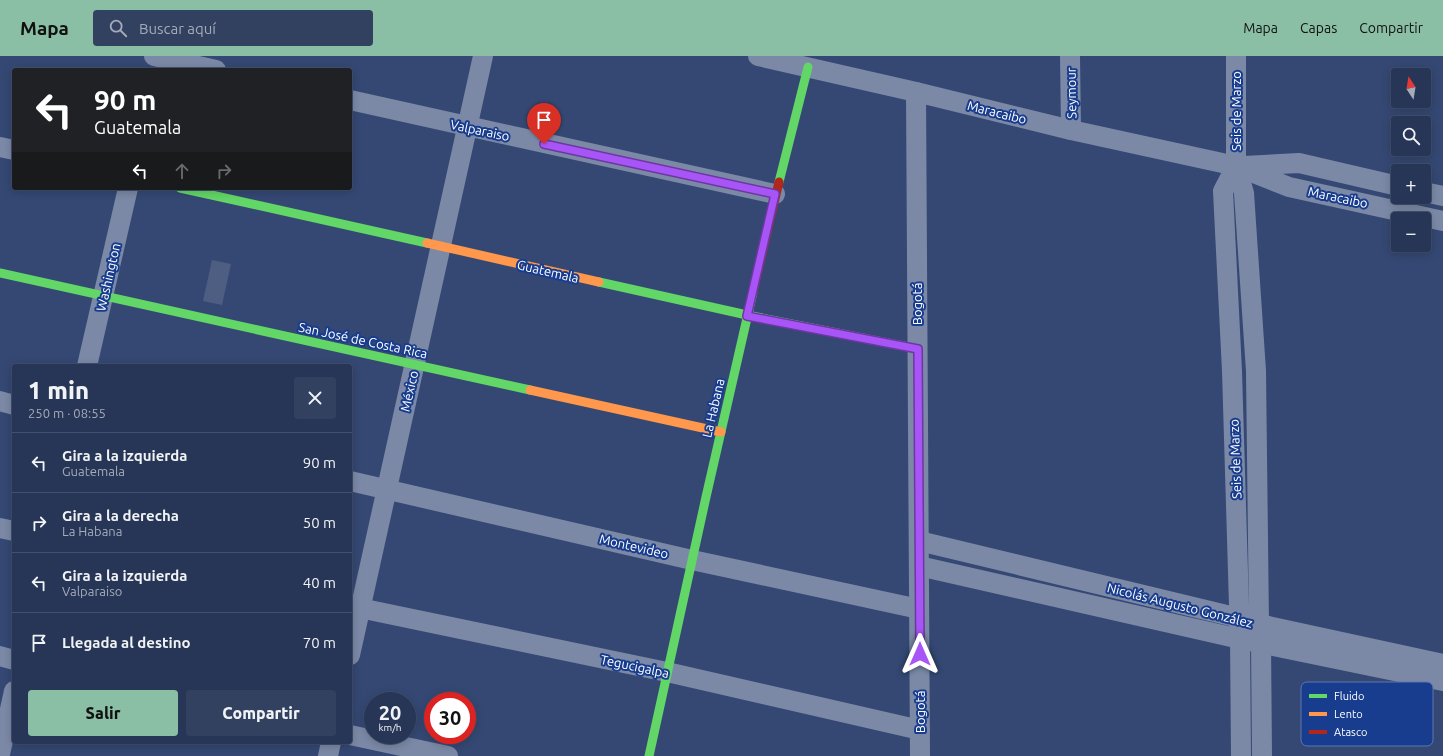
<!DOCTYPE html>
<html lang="es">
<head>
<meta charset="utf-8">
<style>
	:root { --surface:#273656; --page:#334160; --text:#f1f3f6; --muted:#a4abb9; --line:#43506c; --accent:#8abfa5 }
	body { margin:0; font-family:Ubuntu,sans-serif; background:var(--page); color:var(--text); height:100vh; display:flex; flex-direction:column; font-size:15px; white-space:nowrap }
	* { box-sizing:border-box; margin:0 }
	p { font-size:13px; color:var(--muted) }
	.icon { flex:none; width:22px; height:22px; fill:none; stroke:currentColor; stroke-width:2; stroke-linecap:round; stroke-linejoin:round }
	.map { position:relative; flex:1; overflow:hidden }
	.drawer { position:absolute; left:12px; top:308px; width:340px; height:380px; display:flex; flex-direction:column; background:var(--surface); border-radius:4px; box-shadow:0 2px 10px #0003,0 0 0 1px var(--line) }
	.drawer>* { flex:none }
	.guide { position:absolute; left:12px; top:12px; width:340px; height:122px; border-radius:4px; box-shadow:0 2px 10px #0003,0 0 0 1px var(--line); background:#202124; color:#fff; overflow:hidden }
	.needle { width:26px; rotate:348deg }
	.tools { position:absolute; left:1391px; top:12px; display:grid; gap:8px }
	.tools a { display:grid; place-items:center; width:40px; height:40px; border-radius:4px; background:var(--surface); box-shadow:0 2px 10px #0003,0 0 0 1px var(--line); font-size:20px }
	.speed { position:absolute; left:364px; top:636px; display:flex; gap:8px; font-size:20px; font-weight:700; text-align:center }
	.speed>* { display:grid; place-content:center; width:52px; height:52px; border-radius:50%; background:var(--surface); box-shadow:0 2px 10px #0003,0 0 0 1px var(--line); line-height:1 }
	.speed small { font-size:10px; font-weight:400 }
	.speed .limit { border:6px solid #d22; background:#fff; color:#111 }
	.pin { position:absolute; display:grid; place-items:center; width:34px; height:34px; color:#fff; margin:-41px -17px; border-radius:50% 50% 50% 0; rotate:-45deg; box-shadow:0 0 4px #0007 }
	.pin .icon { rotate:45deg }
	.me { position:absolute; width:44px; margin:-22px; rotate:0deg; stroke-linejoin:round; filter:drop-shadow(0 0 3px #0008) }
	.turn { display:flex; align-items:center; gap:14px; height:84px; padding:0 16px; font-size:18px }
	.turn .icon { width:52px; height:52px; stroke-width:2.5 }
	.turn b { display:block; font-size:28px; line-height:34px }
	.lanes { display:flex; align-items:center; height:38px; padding:0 16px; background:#0003; justify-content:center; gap:20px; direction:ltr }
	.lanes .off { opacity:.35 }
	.round { display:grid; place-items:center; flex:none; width:42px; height:42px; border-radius:4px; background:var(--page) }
	.summary { display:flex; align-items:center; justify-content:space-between; height:68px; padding:0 16px }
	h1 { font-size:24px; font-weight:800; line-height:30px }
	.button { display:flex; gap:8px; margin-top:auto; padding:8px 16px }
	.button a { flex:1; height:46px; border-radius:4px; background:var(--accent); color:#111; font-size:16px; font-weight:800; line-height:46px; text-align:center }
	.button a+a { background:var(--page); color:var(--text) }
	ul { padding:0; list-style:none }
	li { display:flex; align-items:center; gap:12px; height:60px; padding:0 16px; border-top:1px solid var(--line) }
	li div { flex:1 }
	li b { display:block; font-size:15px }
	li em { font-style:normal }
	header { display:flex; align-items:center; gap:24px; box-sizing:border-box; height:56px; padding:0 20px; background:var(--accent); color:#111 }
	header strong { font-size:19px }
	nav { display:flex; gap:22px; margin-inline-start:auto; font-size:14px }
	.search { width:280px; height:36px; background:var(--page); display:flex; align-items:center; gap:10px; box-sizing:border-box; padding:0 14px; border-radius:4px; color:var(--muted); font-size:15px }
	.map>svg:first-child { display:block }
	.building { fill:#4e5e82 }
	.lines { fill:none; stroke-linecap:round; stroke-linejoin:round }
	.street { stroke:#7b89a7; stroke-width:20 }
	.fast { stroke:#63d668; stroke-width:9 }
	.slow { stroke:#ff974d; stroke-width:9 }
	.jam { stroke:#b3261e; stroke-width:9 }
	.route-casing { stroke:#6d37a1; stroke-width:10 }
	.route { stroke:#a855f7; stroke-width:7 }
	.labels { text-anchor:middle; stroke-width:4; stroke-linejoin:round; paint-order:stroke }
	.street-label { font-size:13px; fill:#fff; stroke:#193d8e }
	.key { fill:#193d8e; stroke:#5e77b0; stroke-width:1 }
	.key-label { font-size:11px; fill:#fff }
</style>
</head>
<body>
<header>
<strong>Mapa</strong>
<div class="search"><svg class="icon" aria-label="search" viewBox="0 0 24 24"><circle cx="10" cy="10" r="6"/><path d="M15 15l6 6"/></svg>Buscar aquí</div>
<nav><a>Mapa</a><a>Capas</a><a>Compartir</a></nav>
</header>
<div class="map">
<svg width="1443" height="700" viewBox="0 0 1443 700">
	<rect width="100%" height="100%" fill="#344873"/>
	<polygon class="building" points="212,204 231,208 222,249 203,245"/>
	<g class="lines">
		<g class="street">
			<polyline points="154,0 216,14"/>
			<polyline points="758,0 916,36 1071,74 1236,110 1289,131 1443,165"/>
			<polyline points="1070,0 1071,74"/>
			<polyline points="1236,0 1236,110 1244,137 1256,315 1259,568 1261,587 1262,700"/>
			<polyline points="916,36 920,700"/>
			<polyline points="350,44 775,138"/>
			<polyline points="0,91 14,94"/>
			<polyline points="1236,110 1223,135 1232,315 1240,583 1241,700"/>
			<polyline points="1244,110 1299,107 1398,130"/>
			<polyline points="1424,136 1443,140"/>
			<polyline points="87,310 128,132"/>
			<polyline points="0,345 14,349"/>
			<polyline points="350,425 692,504 919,553"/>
			<polyline points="0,472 14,475"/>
			<polyline points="919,485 1239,562 1259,568 1443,608"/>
			<polyline points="919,510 1240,583 1443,625"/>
			<polyline points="350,550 667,616 920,674"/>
			<polyline points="350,599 483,0"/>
			<polyline points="0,600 14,604"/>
			<polyline points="350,679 448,700"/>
			<polyline points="0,698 14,635"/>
			<polyline points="328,700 331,686"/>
		</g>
		<g class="fast">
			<polyline points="779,126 808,11"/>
			<polyline points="180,132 427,187"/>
			<polyline points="0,217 530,334"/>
			<polyline points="599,226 747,259 918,293"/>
			<polyline points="649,700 706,441 753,236"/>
		</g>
		<g class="slow">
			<polyline points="427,187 599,226"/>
			<polyline points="530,334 721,376"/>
		</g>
		<polyline class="jam" points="753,236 779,126"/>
	</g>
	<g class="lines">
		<g class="route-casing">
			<polyline id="route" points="544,88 775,138 747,260 918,293 920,598"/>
		</g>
		<use href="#route" class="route"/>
	</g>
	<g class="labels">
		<g class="street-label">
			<text transform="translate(1071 37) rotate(-91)" y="5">Seymour</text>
			<text transform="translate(1236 55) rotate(-90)" y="5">Seis de Marzo</text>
			<text transform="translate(997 56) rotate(14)" y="5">Maracaibo</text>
			<text transform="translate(480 74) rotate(12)" y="5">Valparaiso</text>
			<text transform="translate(1338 141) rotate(12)" y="5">Maracaibo</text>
			<text transform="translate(548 215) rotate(13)" y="5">Guatemala</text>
			<text transform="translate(108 221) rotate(-77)" y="5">Washington</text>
			<text transform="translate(917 248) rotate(-90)" y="5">Bogotá</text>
			<text transform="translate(363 284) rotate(12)" y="5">San José de Costa Rica</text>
			<text transform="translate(409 335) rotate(-77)" y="5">México</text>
			<text transform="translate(713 352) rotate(-77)" y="5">La Habana</text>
			<text transform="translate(1235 403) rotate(-92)" y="5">Seis de Marzo</text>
			<text transform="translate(634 490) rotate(13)" y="5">Montevideo</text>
			<text transform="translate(1180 549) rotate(14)" y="5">Nicolás Augusto González</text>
			<text transform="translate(635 610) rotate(12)" y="5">Tegucigalpa</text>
			<text transform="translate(920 656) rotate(-90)" y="5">Bogotá</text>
		</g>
	</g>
	<rect x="1301" y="626" width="132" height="64" rx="6" class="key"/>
	<rect x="1309" y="638" width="18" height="4" fill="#63d668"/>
	<rect x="1309" y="656" width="18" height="4" fill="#ff974d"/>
	<rect x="1309" y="674" width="18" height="4" fill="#b3261e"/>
	<g class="key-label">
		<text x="1334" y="644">Fluido</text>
		<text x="1334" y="662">Lento</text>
		<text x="1334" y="680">Atasco</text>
	</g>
</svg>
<div class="tools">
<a><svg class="needle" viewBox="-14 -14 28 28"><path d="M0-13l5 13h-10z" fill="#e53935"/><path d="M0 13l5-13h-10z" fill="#a4abb9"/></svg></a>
<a><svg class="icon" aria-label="search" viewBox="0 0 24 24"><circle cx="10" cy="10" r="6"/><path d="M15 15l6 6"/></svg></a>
<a>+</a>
<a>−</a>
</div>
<div class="speed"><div>20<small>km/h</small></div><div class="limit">30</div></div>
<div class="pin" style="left:544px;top:88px;background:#d93025"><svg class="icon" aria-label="arrive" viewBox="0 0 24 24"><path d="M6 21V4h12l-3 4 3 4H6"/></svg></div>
<svg class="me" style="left:920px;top:598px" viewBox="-20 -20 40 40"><path d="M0-17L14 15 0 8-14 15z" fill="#a855f7" stroke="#fff" stroke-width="4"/></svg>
<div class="guide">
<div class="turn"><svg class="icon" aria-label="left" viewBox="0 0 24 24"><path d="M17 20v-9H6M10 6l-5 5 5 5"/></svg><div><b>90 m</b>Guatemala</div></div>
<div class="lanes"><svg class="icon" aria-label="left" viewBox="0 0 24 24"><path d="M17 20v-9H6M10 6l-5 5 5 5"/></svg><svg class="icon off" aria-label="ahead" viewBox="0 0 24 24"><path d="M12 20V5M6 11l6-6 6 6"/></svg><svg class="icon off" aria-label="right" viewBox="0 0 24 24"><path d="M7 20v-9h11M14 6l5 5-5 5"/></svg></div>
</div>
<section class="drawer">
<div class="summary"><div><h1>1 min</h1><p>250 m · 08:55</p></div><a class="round"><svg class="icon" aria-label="close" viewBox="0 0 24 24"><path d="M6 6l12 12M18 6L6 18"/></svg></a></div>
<ul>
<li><svg class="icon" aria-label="left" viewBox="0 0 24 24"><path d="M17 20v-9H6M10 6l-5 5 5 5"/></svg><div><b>Gira a la izquierda</b><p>Guatemala</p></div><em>90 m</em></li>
<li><svg class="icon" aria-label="right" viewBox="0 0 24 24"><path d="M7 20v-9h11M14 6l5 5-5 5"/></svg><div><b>Gira a la derecha</b><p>La Habana</p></div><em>50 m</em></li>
<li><svg class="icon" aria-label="left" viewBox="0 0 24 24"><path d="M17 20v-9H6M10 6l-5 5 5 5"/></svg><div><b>Gira a la izquierda</b><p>Valparaiso</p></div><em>40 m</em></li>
<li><svg class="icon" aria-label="arrive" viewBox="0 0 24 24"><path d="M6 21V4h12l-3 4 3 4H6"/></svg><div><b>Llegada al destino</b></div><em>70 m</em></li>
</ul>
<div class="button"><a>Salir</a><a>Compartir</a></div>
</section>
</div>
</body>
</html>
